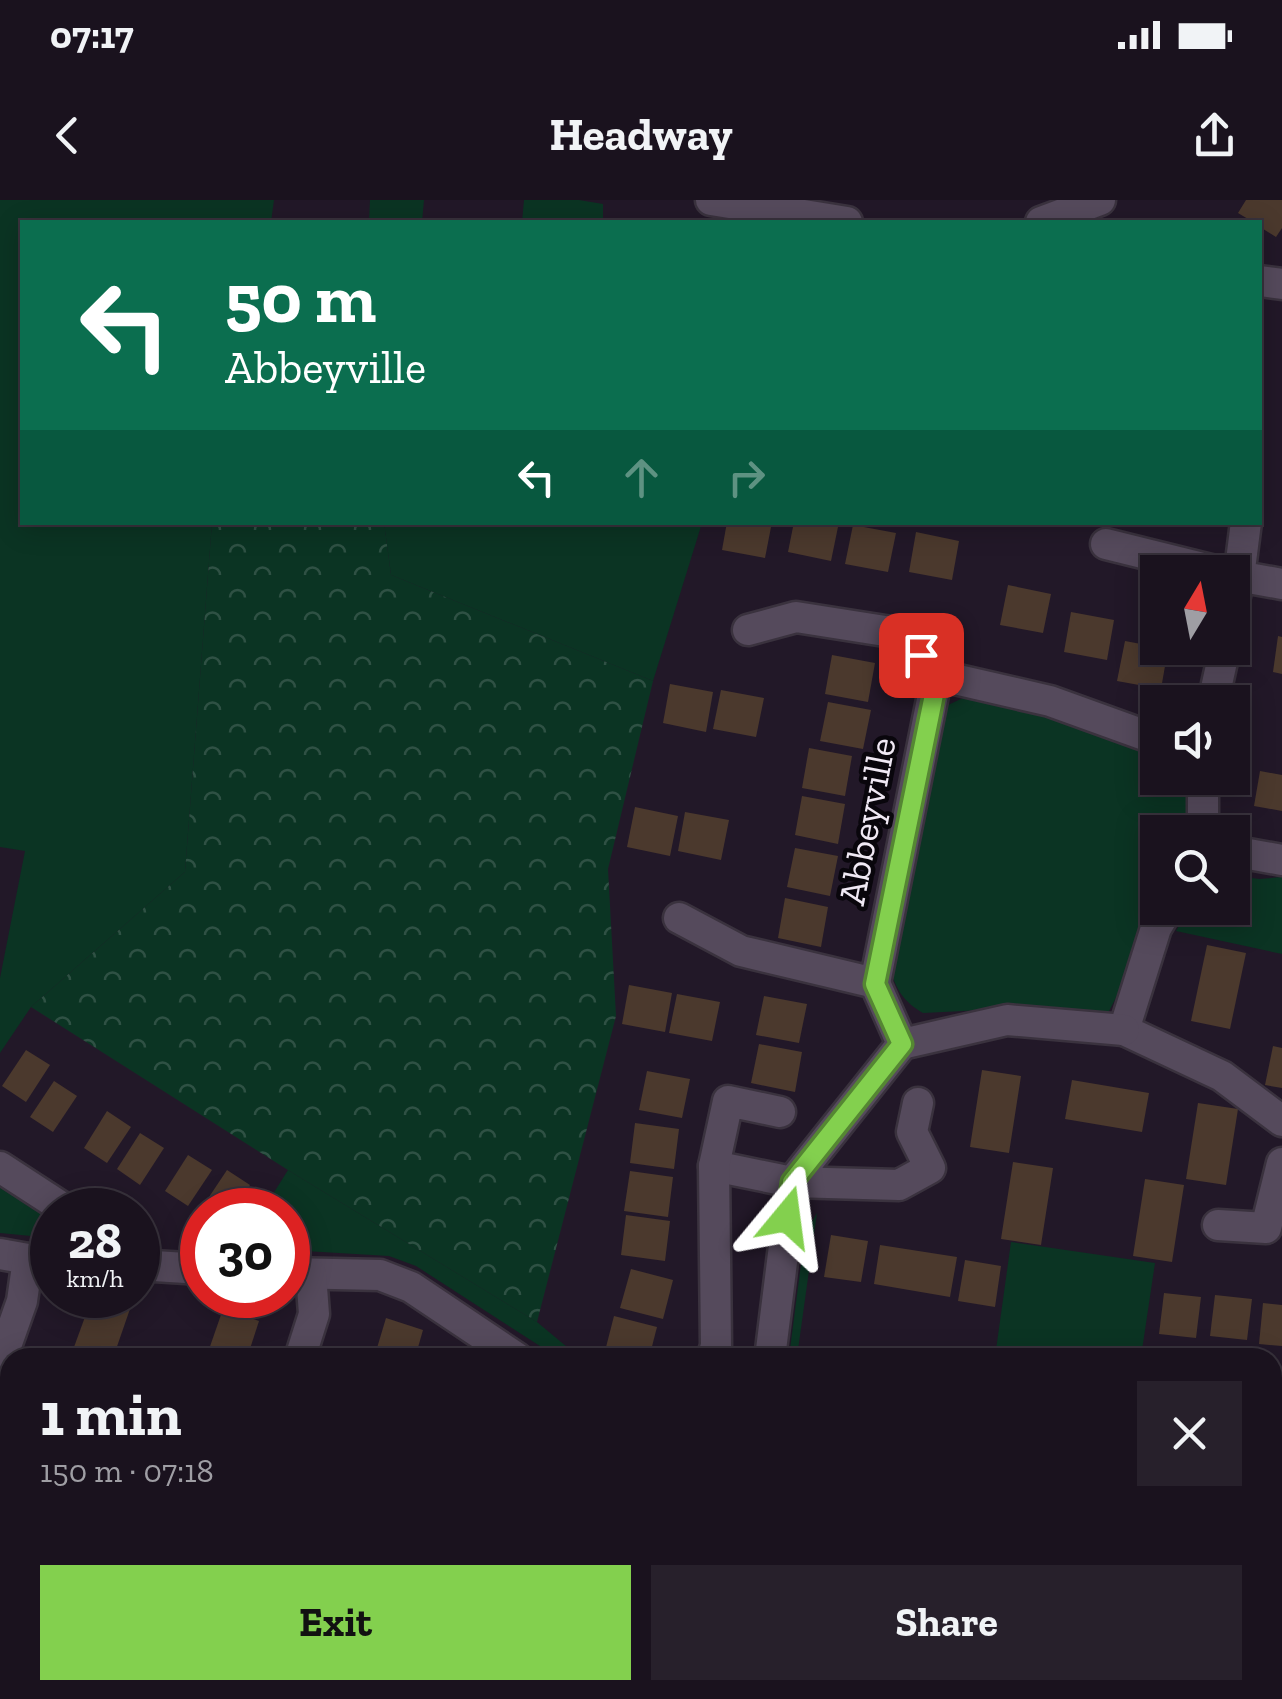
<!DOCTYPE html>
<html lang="en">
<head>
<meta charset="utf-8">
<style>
	:root { --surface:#1a121e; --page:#27202b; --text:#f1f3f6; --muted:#9f9ea4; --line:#38323c; --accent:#83d04e }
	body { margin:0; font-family:"Zilla Slab",serif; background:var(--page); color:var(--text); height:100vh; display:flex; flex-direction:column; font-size:38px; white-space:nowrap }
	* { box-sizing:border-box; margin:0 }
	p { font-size:32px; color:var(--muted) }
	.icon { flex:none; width:55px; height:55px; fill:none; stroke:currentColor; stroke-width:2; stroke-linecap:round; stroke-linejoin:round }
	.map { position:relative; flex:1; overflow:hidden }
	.sheet { position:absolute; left:0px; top:1148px; width:1282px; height:352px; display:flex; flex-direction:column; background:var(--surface); border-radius:30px 30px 0 0; box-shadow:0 5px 25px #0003,0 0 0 2px var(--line) }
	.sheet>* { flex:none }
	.top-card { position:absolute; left:20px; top:20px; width:1242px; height:305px; border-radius:0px; box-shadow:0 5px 25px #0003,0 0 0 2px var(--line); background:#0b6e4f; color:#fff; overflow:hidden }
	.needle { width:65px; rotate:10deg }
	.fabs { position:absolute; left:1140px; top:355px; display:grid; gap:20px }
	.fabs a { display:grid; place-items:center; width:110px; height:110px; border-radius:0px; background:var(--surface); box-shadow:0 5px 25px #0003,0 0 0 2px var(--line); font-size:50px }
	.speed { position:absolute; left:30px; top:988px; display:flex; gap:20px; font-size:50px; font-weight:700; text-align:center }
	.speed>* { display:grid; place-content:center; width:130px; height:130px; border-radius:50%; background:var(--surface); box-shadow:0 5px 25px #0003,0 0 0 2px var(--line); line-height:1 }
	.speed small { font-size:25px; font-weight:400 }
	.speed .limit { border:15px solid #d22; background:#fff; color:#111 }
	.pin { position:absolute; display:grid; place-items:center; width:85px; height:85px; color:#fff; margin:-42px; border-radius:20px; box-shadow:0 5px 15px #0006 }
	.me { position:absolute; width:110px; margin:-55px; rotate:16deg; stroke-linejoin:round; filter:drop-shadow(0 0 8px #0008) }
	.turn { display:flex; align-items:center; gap:35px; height:210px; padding:0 40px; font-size:45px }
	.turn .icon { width:130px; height:130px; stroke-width:2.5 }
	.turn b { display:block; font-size:70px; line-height:85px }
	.lanes { display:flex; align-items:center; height:95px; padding:0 40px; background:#0003; justify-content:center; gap:50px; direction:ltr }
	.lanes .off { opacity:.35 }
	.round { display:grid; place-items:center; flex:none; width:105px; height:105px; border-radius:0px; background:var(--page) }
	.headline { display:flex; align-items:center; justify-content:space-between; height:170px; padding:0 40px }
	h1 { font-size:60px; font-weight:700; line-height:75px }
	.button { display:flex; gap:20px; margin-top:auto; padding:20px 40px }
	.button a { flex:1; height:115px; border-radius:0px; background:var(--accent); color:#111; font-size:40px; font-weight:700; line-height:115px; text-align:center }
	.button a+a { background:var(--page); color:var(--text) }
	.status { display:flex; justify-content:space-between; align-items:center; height:70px; padding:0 50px; background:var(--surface); direction:ltr }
	.status svg { height:28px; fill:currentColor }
	header { display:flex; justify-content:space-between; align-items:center; height:130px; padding:0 40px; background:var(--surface); font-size:45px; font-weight:700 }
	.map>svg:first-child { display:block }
	.grass { fill:#0b3423 }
	.forest { fill:url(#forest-crowns) }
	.building { fill:#4b392d }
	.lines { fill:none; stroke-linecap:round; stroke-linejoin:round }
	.minor-casing { stroke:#3a323e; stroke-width:35 }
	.path { stroke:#786f7d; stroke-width:5; stroke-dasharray:8 8; stroke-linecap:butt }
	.minor { stroke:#554a5c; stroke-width:30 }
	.route-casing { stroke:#558733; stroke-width:25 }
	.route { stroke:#83d04e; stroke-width:18 }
	.labels { text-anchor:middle; stroke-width:9; stroke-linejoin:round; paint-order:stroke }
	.street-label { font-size:38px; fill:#f0e9f4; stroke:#09060c }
</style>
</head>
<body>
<div class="status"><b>07:17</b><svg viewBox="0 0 49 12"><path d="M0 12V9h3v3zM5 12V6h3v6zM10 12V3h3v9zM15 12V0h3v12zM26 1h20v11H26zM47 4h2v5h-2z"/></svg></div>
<header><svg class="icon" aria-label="back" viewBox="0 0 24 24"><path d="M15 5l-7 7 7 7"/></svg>Headway<svg class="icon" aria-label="share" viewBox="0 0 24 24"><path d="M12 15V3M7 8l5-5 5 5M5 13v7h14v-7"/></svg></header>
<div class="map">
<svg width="1282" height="1499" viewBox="0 0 1282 1499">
	<defs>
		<pattern id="forest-crowns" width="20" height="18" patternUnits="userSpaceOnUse" patternTransform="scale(2.5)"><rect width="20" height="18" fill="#0b3423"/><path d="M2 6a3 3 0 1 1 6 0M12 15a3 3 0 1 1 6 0" fill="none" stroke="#2f5144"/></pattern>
	</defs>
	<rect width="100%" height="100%" fill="#221828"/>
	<g class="grass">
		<polygon points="0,0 274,0 271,22 22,22 22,322 212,323 185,672 31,807 0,853 0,778 25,651 0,647"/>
		<polygon points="370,0 424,0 422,22 369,22"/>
		<polygon points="524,0 579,0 603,4 603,22 522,22"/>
		<polygon points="384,323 702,323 653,481 391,375"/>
		<path d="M 965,497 C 1033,500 1095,531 1157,555 L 1158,578 L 1184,578 L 1189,589 L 1185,632 L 1158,632 L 1157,690 L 1140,730 L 1120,790 L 1108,813 L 1088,816 L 1044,807 L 923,813 C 904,802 896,790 890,768 L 937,526 L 948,505 Z"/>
		<polygon points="1233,676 1260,679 1282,677 1282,754 1176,731 1189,708 1232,708"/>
		<polygon points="288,970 537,1122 579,1157 557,1157 416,1066 389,1056 288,1050 288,1010 263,1010"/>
		<polygon points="0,984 20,1000 52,1019 52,1038 0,1033"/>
		<polygon points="817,1013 797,1157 789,1157 805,1033"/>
		<polygon points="1011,1042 1155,1063 1141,1157 995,1157"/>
		<polygon points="788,1490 893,1490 927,1499 782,1499"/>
	</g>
	<polygon class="forest" points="212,323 384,323 391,375 653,481 608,669 616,816 537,1122 288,970 31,807 185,672"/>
	<g class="building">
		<polygon points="1246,0 1282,0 1282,28 1276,37 1260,27 1260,22 1253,22 1238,13"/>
		<polygon points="727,322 772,322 765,358 722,350"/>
		<polygon points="794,322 839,322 831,361 788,352"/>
		<polygon points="853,325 896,333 888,372 845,364"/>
		<polygon points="916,332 959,341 952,380 909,372"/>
		<polygon points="1008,385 1051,394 1043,433 1000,425"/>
		<polygon points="1071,412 1114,420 1107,460 1064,452"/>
		<polygon points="1278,436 1282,437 1282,474 1273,472"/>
		<polygon points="1125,441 1168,449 1161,489 1117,481"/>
		<polygon points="832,455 875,463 868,502 825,494"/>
		<polygon points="670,484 713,492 706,532 663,523"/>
		<polygon points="721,490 764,498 756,537 713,529"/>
		<polygon points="828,502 871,510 863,549 820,541"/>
		<polygon points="809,548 852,556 845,596 802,588"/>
		<polygon points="1260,571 1282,575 1282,611 1254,606"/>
		<polygon points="802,596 845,604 838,644 795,635"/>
		<polygon points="635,607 678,616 670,656 627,647"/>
		<polygon points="685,612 729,620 721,660 678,651"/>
		<polygon points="795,648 838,656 830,696 787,687"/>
		<polygon points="785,698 828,707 821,747 778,738"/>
		<polygon points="1207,745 1246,753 1230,829 1191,821"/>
		<polygon points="629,785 672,793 665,832 622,824"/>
		<polygon points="677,794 720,802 712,841 669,833"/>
		<polygon points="764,796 807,804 799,843 756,835"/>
		<polygon points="759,844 802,852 795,892 751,883"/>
		<polygon points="1273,846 1282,848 1282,888 1265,885"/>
		<polygon points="26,850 50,865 26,902 2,886"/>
		<polygon points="982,870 1021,876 1009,953 970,947"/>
		<polygon points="647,871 690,879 682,918 639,910"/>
		<polygon points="1072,880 1149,893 1142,932 1065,919"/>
		<polygon points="54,881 77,896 53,932 30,917"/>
		<polygon points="1198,903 1238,909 1226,985 1186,979"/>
		<polygon points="107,911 131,927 107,963 84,948"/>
		<polygon points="635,923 679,929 674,969 630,963"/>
		<polygon points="140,933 164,948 140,985 117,969"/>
		<polygon points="188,955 212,970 188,1006 165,991"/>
		<polygon points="1013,962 1053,968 1041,1045 1001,1039"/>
		<polygon points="227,970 250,985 234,1010 209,1010 203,1006"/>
		<polygon points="630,971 673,977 668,1017 624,1011"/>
		<polygon points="1145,979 1184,985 1172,1062 1133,1056"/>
		<polygon points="626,1015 670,1021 665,1061 621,1055"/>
		<polygon points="831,1035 868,1041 861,1082 824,1077"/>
		<polygon points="880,1045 957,1057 950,1097 874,1084"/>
		<polygon points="965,1060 1001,1066 995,1107 958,1101"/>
		<polygon points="631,1069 673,1080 663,1119 620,1108"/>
		<polygon points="1164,1093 1201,1097 1196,1138 1159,1134"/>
		<polygon points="93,1095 100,1095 131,1106 113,1158 70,1158"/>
		<polygon points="1215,1095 1252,1099 1247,1140 1210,1136"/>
		<polygon points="1263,1103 1282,1105 1282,1146 1259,1144"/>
		<polygon points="223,1109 259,1121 247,1158 206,1158"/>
		<polygon points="614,1116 657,1127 649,1158 604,1155"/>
		<polygon points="386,1118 423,1130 415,1158 374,1158"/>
		<polygon points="1272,1267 1282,1268 1282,1310 1272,1309"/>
		<polygon points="10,1331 10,1408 0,1405 0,1357"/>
		<polygon points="20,1490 65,1490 64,1499 19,1499"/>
		<polygon points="169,1490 182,1490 186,1499 151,1499"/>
		<polygon points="217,1490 258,1490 256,1499 215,1499"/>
		<polygon points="270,1490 310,1490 312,1491 309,1499 267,1499"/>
		<polygon points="543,1490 566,1490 579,1499 536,1499"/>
	</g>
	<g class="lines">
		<g class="minor-casing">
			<g id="minor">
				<polyline points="711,0 847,22"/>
				<polyline points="1041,22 1100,0"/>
				<polyline points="1260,81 1282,84"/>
				<polyline points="1106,344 1219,372"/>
				<polyline points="1232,375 1282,384"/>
				<polyline points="1232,410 1239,377 1246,322"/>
				<polyline points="748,430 796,417 904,434 937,475"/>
				<polyline points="1213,502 1225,448"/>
				<polyline points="1203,578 1203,632"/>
				<polyline points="1232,651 1282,660"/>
				<polyline points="1168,708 1156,728 1124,830 1222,876 1282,921"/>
				<polyline points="679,718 741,751 875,783 937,475 1050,501 1158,540"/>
				<polyline points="902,844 1007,820 1124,830"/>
				<polyline points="714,966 792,982 899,985 930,968 912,932 918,903"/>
				<polyline points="0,967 66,1010"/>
				<polyline points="792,982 902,844 875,783"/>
				<polyline points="1218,1025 1266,1028 1282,963"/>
				<polyline points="0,1054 28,1059 52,1061"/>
				<polyline points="138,1065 202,1069"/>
				<polyline points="288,1073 380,1075 411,1087 517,1158"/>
				<polyline points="300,1158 314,1114 311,1074"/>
				<polyline points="712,1158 716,1146 714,966 728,901 780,912"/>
				<polyline points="770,1158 792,982"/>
				<polyline points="0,1163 22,1101 28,1059"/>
				<polyline points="673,1490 685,1499"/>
				<polyline points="942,1490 982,1499"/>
				<polyline points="761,1499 767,1490"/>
				<polyline points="1213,1499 1219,1495 1222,1490"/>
			</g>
		</g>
		<g class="path">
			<polyline points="0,1418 10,1419"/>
			<polyline points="428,1490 432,1493 465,1494 471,1490"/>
		</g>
		<use href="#minor" class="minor"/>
	</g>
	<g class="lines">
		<g class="route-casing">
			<polyline id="route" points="787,1017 792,982 902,844 875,784 938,475 921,455"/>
		</g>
		<use href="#route" class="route"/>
	</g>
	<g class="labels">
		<g class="street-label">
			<text transform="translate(867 621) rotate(-79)" y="13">Abbeyville</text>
		</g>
	</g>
</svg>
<div class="fabs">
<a><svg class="needle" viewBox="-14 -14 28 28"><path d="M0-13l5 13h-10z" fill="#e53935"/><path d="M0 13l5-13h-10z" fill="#9f9ea4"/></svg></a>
<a><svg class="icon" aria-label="sound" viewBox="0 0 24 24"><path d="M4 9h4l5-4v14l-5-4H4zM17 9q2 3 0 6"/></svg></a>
<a><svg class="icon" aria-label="search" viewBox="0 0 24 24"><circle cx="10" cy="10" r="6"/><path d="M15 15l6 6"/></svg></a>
</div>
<div class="speed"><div>28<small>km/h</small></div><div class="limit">30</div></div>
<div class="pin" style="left:921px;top:455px;background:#d93025"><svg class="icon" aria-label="arrive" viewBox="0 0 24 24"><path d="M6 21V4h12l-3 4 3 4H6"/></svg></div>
<svg class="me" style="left:787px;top:1017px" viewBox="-20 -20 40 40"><path d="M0-17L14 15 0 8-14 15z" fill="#83d04e" stroke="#fff" stroke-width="4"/></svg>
<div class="top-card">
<div class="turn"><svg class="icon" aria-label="left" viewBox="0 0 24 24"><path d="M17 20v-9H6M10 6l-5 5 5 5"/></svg><div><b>50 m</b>Abbeyville</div></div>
<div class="lanes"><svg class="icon" aria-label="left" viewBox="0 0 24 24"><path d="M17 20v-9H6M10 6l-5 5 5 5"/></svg><svg class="icon off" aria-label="ahead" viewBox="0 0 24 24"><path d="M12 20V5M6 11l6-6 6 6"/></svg><svg class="icon off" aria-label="right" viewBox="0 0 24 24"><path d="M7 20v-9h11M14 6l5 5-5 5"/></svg></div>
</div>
<section class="sheet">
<div class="headline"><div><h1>1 min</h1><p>150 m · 07:18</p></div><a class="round"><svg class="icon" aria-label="close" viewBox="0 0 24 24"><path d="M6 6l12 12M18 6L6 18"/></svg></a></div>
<div class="button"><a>Exit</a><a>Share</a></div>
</section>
</div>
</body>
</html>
